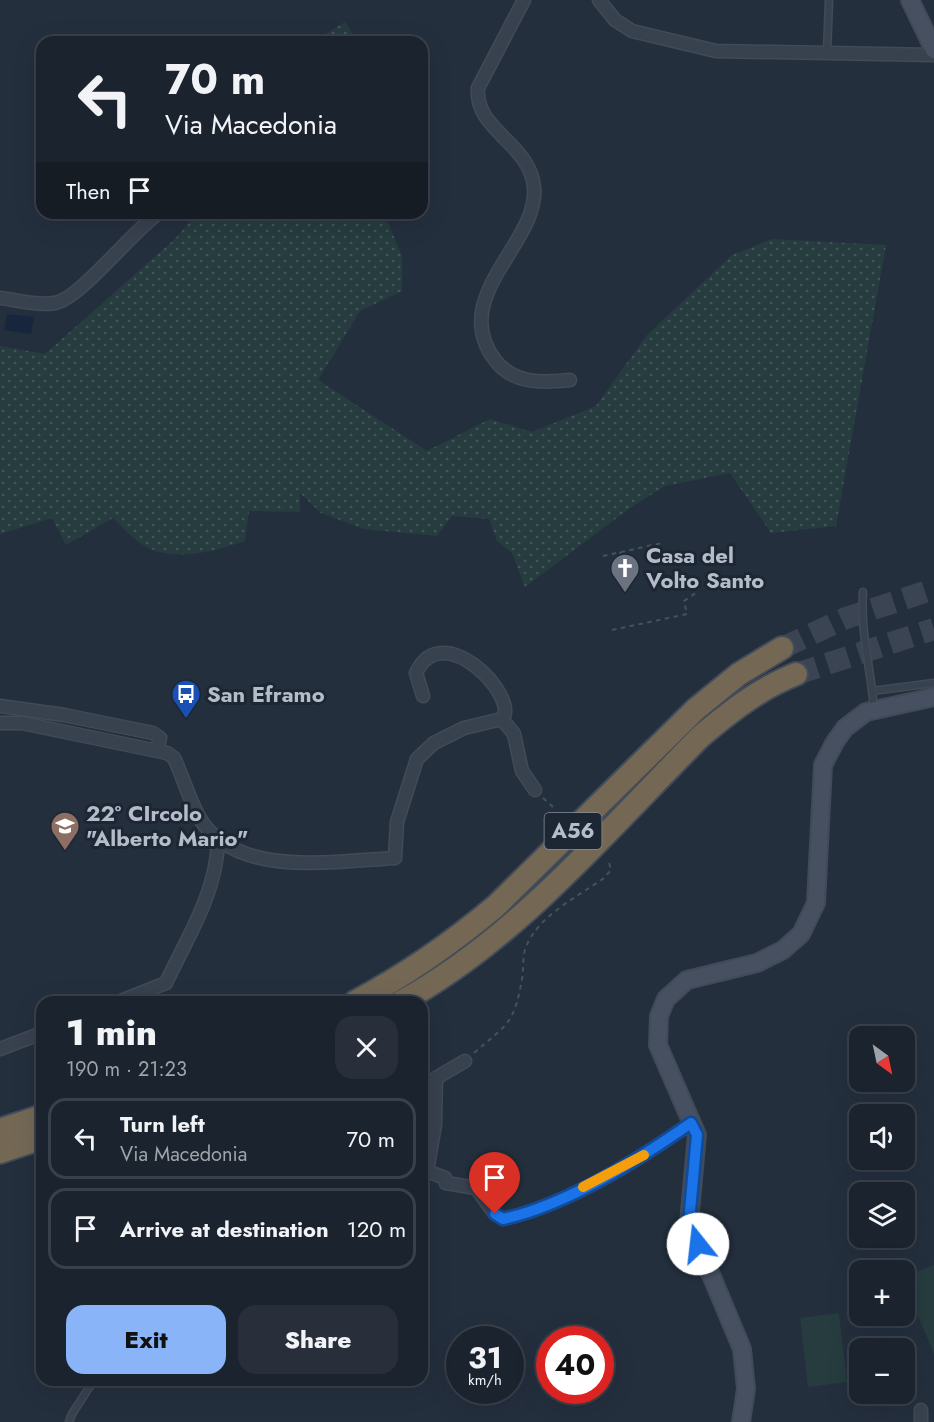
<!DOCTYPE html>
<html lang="en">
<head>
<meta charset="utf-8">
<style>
	:root { --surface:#1b232e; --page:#282f3a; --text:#f1f3f6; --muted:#a0a4aa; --line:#39404a; --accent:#8ab4f8 }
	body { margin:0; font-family:Jost,sans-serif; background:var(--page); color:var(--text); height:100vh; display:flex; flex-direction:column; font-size:22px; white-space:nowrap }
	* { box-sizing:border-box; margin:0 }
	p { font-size:20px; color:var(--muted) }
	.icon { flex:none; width:33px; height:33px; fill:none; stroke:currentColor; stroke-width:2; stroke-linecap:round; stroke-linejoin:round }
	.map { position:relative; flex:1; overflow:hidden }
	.drawer { position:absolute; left:36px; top:996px; width:392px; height:390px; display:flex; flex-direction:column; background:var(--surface); border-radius:18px; box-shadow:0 6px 24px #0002,0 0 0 2px var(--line) }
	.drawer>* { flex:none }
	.guide { position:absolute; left:36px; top:36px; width:392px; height:183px; border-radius:18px; box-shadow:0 6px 24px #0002,0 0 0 2px var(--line); background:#1b232e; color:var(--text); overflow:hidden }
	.needle { width:39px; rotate:147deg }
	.controls { position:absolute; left:849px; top:1026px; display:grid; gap:12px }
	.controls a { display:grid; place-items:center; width:66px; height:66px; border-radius:12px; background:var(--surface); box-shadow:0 6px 24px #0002,0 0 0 2px var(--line); font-size:30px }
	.speed { position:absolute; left:446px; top:1326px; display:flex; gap:12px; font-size:30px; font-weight:700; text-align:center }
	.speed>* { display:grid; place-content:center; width:78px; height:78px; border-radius:50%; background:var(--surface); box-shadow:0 6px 24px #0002,0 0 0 2px var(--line); line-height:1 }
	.speed small { font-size:15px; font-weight:400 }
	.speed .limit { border:9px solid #d22; background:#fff; color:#111 }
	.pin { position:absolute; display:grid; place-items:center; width:51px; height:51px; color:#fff; margin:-62px -26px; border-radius:50% 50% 50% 0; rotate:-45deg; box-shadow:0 0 6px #0007 }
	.pin .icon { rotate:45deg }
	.me { position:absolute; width:66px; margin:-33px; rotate:344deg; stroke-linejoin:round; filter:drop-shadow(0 0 4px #0008) }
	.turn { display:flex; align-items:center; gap:21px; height:126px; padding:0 30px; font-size:27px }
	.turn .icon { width:78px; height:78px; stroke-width:2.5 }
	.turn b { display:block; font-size:42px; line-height:51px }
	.then { display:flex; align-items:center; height:57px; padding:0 30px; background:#0003; gap:12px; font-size:22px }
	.round { display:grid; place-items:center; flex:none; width:63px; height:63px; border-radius:18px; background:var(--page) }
	.summary { display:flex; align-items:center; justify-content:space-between; height:102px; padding:0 30px }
	h1 { font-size:36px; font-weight:800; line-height:45px }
	.cta { display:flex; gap:12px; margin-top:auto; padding:12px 30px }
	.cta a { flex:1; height:69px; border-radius:18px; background:var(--accent); color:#111; font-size:24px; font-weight:800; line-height:69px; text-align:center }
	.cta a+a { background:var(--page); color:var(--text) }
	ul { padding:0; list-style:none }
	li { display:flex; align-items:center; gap:18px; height:81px; margin:0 12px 9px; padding:0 18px; border:3px solid var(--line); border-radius:18px }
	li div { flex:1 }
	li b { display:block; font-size:22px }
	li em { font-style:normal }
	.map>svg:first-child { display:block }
	.green { fill:#263c3f }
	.park { fill:url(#park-dots) }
	.water { fill:#17263c }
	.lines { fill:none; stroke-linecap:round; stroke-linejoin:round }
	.highway-tunnel { stroke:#3a4453; stroke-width:22; stroke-dasharray:22 11; stroke-linecap:butt }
	.lane-casing { stroke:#414a57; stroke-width:9 }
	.street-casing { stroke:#414a57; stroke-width:15 }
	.secondary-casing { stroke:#414a57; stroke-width:20 }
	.highway-casing { stroke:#434c59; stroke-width:26 }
	.path { stroke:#3f5557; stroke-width:2; stroke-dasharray:4.5 4.5; stroke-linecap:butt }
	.lane { stroke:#38414e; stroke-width:6 }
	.street { stroke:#38414e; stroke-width:12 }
	.secondary { stroke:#465061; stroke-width:16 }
	.highway { stroke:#746855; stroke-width:22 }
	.route-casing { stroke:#114b97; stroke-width:15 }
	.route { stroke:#1a73e8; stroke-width:10 }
	.slow { stroke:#f59e0b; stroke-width:10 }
	.labels { text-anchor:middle; stroke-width:6; stroke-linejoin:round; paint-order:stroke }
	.shield { fill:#1d2633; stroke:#878f9c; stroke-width:1.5 }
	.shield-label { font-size:21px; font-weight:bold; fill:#b4bcc9 }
	.poi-label { font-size:22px; font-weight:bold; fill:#b4bcc9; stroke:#1d2633; text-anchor:start }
</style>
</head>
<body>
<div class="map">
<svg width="934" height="1422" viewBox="0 0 934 1422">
	<defs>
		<pattern id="park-dots" width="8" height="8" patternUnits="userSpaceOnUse" patternTransform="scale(1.5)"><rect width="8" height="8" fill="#263c3f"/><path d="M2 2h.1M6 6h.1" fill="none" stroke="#435659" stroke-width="1.8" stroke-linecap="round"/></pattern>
	</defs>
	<rect width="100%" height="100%" fill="#242f3e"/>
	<g class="green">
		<polygon points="934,1265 934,1354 904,1282 905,1277"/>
		<polygon points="839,1313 847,1382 808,1387 800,1318"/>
	</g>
	<g class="park">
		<polygon points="345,22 358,42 312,42"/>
		<path d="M 197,213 L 384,213 L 402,256 L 402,291 L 360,311 L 318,380 L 427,451 L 490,419 L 532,432 L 596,406 L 647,335 L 732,255 L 772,239 L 886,245 L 836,526 L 771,533 L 730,473 L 665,486 L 630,508 L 525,587 L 512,553 L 497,541 L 489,519 L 452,516 L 437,536 L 364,529 L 321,513 L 300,493 L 300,512 L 249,511 L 245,541 C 214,551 175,563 145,546 C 133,540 123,527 113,518 L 66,545 L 52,518 L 0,534 L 0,346 L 45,354 L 175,239 Z"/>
	</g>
	<polygon class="water" points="7,314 34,317 31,334 4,330"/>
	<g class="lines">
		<g class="highway-tunnel">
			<polyline points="782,648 846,618 934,589"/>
			<polyline points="796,674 934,629"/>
		</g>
		<g class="lane-casing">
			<g id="lane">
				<polyline points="827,53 829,0"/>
				<path d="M 863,592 C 860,631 871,670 874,709"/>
				<polyline points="872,691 934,683"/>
				<polyline points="69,1422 72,1414 94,1380"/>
			</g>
		</g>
		<g class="street-casing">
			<g id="street">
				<path d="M 524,0 L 478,88 C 474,130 530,143 534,187 C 540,242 447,297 495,360 C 513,384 542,383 570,380"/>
				<polyline points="599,0 615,20 632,31 716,51 934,55"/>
				<path d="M 0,298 C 17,300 38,306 55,303 C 81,298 132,231 159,213"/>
				<polyline points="0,706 64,715 153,733 160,738 157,750"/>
				<polyline points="502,719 514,734 522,771 535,790"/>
				<path d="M 0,723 L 22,723 L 167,753 L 174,758 C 183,777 189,799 199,817 C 234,879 335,861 395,858 L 397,822 L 417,759 L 434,743 L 464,728 L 502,719 C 521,699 443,615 416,673 L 423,696"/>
				<path d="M 118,1002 L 166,983 C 188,936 216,894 218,842"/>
				<polyline points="0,1049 42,1033"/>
				<path d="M 465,1061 L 436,1078 L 435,1125 L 427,1171 L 445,1178 L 446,1183 L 476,1188 L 495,1214 L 503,1219 C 567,1205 639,1160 691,1123"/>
				<polyline points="921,1410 921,1422"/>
			</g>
		</g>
		<g class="secondary-casing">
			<g id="secondary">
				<polyline points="910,0 934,50"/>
				<polyline points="741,1422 746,1389 742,1349 689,1222 697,1135 658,1045 659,1016 666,999 687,980 757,963 783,950 801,934 816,903 823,765 835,742 845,728 866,712 934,697"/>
			</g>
		</g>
		<g class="highway-casing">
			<g id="highway">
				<path d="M 355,1002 C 406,975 452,943 496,906 L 696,709 L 739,674 L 782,648"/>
				<path d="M 401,1002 C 519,937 607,830 701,736 C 731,711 760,688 796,674"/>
				<polyline points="0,1130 42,1116"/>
				<polyline points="0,1152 42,1138"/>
			</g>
		</g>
		<g class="path">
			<polyline points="620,552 622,560"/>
			<polyline points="603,556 662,543"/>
			<polyline points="612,630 687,614 684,601 697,592"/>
			<polyline points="543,798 553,807"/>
			<path d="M 474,1053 C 507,1024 514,1025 522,979 C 524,969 522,956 526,947 C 538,916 577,897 604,878 L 611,870 L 608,859"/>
		</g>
		<use href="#lane" class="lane"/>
		<use href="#street" class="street"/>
		<use href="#secondary" class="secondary"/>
		<use href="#highway" class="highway"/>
	</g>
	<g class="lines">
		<g class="route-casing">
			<path id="route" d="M 495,1214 L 503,1219 C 567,1205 638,1160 691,1123 L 697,1135 L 689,1222 L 698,1244"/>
		</g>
		<use href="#route" class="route"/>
		<polyline class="slow" points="583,1187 644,1155"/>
	</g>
	<defs>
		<g id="church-pin" transform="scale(1.5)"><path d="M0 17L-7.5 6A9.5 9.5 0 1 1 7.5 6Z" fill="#6b7280" stroke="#1d2633"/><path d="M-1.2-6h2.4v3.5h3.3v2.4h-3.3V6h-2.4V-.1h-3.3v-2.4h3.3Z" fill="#fff"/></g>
		<g id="bus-pin" transform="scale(1.5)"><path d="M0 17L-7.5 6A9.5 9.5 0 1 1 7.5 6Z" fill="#1a4fb4" stroke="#1d2633"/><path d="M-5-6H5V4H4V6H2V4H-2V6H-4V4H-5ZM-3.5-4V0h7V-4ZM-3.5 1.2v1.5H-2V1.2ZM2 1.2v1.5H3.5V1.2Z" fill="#fff"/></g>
		<g id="school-pin" transform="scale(1.5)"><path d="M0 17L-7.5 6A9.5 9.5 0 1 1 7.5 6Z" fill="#8d6e63" stroke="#1d2633"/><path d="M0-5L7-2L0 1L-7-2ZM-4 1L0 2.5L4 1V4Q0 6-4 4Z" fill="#fff"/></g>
	</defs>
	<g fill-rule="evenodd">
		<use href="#church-pin" x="625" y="568"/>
		<use href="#bus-pin" x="186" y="694"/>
		<use href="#school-pin" x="65" y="826"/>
	</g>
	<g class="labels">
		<rect class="shield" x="544.5" y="813" width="57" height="36" rx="4.5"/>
		<g class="shield-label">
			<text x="573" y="838">A56</text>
		</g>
		<g class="poi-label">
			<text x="646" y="563">Casa del<tspan x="646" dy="25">Volto Santo</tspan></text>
			<text x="207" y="702">San Eframo</text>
			<text x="86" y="821">22° CIrcolo<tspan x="86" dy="25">"Alberto Mario"</tspan></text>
		</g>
	</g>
</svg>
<div class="controls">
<a><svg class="needle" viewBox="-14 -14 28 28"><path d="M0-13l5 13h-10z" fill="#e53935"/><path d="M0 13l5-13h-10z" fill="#a0a4aa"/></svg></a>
<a><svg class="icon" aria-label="sound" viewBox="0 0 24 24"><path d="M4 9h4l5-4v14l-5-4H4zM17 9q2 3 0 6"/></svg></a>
<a><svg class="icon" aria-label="layers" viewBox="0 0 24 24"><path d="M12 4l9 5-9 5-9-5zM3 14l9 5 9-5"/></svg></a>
<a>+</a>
<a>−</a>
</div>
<div class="speed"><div>31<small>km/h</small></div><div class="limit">40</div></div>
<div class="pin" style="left:495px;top:1214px;background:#d93025"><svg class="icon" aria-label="arrive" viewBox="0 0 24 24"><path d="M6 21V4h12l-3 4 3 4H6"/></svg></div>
<svg class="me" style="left:698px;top:1244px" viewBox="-20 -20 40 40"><circle r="19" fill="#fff"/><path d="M0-13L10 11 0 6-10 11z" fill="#1a73e8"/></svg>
<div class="guide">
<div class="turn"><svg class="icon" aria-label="left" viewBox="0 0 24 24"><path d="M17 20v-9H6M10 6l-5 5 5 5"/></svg><div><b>70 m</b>Via Macedonia</div></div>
<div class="then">Then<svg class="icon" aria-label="arrive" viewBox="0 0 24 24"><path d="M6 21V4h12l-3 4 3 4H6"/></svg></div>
</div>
<section class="drawer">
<div class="summary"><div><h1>1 min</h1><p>190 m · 21:23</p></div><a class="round"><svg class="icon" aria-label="close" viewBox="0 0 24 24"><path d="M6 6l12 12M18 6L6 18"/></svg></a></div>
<ul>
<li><svg class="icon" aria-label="left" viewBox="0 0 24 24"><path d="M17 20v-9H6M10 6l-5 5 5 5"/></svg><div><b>Turn left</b><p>Via Macedonia</p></div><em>70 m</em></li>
<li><svg class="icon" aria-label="arrive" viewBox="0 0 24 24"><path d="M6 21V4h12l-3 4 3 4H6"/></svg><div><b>Arrive at destination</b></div><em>120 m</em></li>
</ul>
<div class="cta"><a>Exit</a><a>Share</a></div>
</section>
</div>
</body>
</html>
